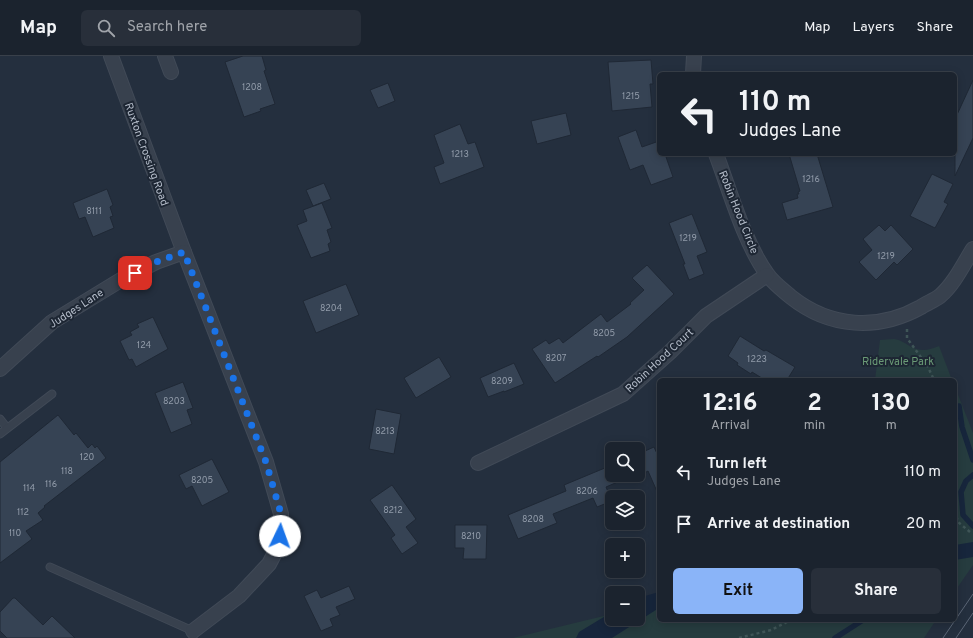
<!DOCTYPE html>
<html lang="en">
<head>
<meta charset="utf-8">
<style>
	:root { --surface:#1b232e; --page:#282f3a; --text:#f1f3f6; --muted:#a0a4aa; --line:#39404a; --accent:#8ab4f8 }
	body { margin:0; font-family:Overpass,sans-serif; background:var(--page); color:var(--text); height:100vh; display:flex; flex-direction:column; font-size:15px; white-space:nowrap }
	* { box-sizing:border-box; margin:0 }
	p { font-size:13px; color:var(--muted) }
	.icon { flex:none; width:22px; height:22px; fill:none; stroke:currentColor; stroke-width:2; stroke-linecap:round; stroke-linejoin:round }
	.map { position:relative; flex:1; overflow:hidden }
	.side { position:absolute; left:657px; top:322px; width:300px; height:244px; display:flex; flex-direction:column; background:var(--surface); border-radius:6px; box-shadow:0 2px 10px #0003,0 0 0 1px var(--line) }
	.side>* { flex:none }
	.guide { position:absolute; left:657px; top:16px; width:300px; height:84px; border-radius:6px; box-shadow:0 2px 10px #0003,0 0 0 1px var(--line); background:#1b232e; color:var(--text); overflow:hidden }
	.buttons { position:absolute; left:605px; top:386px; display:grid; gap:8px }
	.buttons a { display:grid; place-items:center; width:40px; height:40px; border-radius:6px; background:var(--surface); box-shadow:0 2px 10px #0003,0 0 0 1px var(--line); font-size:20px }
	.pin { position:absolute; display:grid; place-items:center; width:34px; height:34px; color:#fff; margin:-17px; border-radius:8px; box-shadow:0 2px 6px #0006 }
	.me { position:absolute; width:44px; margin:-22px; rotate:3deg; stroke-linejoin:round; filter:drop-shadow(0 0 3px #0008) }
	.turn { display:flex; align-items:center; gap:14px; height:84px; padding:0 16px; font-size:18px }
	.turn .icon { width:52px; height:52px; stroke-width:2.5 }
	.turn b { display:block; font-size:28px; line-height:34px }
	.eta { display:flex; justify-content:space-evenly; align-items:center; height:68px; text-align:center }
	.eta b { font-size:24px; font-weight:700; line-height:28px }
	.primary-button { display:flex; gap:8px; margin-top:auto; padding:8px 16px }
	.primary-button a { flex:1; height:46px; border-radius:6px; background:var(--accent); color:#111; font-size:16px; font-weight:700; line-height:46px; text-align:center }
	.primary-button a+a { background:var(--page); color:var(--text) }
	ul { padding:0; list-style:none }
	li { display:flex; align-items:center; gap:12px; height:52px; padding:0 16px }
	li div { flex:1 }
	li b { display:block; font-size:15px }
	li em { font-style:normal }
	header { display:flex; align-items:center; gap:24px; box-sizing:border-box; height:56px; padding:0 20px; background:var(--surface); border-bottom:1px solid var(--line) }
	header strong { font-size:19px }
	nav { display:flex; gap:22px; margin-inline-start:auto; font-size:14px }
	.search { width:280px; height:36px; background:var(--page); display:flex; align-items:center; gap:10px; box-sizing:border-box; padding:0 14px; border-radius:6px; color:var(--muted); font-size:15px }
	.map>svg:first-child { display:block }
	.green { fill:#263c3f }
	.water { fill:#17263c }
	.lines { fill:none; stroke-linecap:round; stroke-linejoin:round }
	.stream { stroke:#17263c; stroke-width:5.5 }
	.building { fill:#364354; stroke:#1f2835 }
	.lane-casing { stroke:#414a57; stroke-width:9 }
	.street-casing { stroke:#414a57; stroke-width:16 }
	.path { stroke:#3f5557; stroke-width:2.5; stroke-dasharray:3 3; stroke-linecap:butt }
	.lane { stroke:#38414e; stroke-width:7 }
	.street { stroke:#38414e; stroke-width:14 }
	.tram { stroke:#5a6575; stroke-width:1 }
	.route { stroke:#1a73e8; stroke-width:7; stroke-dasharray:0 12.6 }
	.labels { text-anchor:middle; stroke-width:4; stroke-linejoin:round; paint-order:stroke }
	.number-label { font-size:9px; fill:#929caa }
	.street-label { font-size:11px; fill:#b4bcc9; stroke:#1d2633 }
	.park-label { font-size:11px; fill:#6b9a76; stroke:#1d2633 }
</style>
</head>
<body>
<header>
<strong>Map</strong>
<div class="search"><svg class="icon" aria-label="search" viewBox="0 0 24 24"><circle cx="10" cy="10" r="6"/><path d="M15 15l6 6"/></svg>Search here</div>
<nav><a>Map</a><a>Layers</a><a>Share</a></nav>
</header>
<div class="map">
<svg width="973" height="582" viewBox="0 0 973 582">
	<rect width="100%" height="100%" fill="#242f3e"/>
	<g class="green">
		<path d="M 894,283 C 901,284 905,287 911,291 C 921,296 930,294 939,290 L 952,324 L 875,324 L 880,284 Z"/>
		<polygon points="955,331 973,377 973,509 955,535"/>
		<polygon points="659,547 659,564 936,564 924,582 513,582 612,558 612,563 638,563"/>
	</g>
	<g class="water">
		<polygon points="973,486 973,501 955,504 955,489"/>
		<polygon points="659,536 659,552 612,582 576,582 579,576 612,556 612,563 638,563 638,542"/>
	</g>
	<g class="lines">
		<g class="stream">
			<polyline points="959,350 962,371 973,404"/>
			<polyline points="973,419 966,425 961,436 963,459 973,470"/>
			<polyline points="835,582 863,564"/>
		</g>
	</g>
	<g class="building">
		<polygon points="243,0 262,0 266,14 264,15 275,48 260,53 261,55 244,61 225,6"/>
		<polygon points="651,4 653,28 650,28 652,51 612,55 608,6"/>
		<polygon points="973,24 973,82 955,120 955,63"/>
		<polygon points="388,27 395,45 378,52 370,34"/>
		<polygon points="566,57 571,79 537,88 531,65"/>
		<polygon points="460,68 468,88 475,86 484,111 440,128 434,111 444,107 434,79"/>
		<polygon points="636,74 642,91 659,85 659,98 665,98 673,121 651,129 643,109 630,114 618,81"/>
		<polygon points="789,98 817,98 833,151 787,164 782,147 798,142 797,138 799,138 798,136 800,135"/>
		<polygon points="932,118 953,128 944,146 948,148 935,172 910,160"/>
		<polygon points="324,127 331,143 313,150 306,134"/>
		<polygon points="107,133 113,149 110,151 113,160 110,161 114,172 93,181 85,161 79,163 73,147"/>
		<polygon points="322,147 332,172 327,174 331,186 328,188 330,195 311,202 297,169 307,165 303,154"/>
		<polygon points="692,158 707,196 697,200 704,218 689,224 683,208 685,208 669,167"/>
		<polygon points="879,169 885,175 891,169 913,193 897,209 894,206 876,224 859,206 872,194 863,183"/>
		<polygon points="647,209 674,238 627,281 598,301 597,300 555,327 532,293 546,284 549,288 559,282 563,287 601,258 607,266 631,248 630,247 644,234 632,222"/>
		<polygon points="346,228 359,259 316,277 303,245"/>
		<polygon points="153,261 168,293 136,311 132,303 129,304 120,285 132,279 130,276 139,271 137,268"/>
		<polygon points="740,280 764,295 766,294 795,311 787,324 765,324 752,316 751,318 737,309 738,307 728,300"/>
		<polygon points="439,301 451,321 416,342 404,322"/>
		<polygon points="514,307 524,328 504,336 504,335 488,341 480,322"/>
		<polygon points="183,326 193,352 187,354 192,368 171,377 155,337"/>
		<polygon points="376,353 401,358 394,398 369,393"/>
		<polygon points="58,359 74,379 76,377 88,392 92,388 95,392 97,390 106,402 44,450 45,451 38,457 43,464 26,475 32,483 0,507 0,406"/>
		<polygon points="654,391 659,402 659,440 648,415 641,419 640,417 638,417 638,398"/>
		<polygon points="212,403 229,436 202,450 192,430 186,433 179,419"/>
		<polygon points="612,409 612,419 634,419 606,431 612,445 597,451 593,442 553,458 557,467 518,483 508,459 566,435 564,429"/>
		<polygon points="392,429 416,463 406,471 418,487 402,498 391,482 395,479 370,444"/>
		<polygon points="455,469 487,469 486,503 463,503 464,492 455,492"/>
		<polygon points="349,530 355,543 336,551 340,559 330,563 333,570 321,575 304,540 317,534 321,542"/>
		<polygon points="13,542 15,542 43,569 52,560 75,582 7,582 0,575 0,556"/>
	</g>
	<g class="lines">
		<g class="lane-casing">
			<g id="lane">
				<polyline points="0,363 7,372"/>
				<polyline points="0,378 52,338"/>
				<polyline points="50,511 193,575 193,582"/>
			</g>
		</g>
		<g class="street-casing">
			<g id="street">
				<polyline points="111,0 184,196 266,406 281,458 279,489 269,508 239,540 193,575"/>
				<polyline points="165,0 171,16"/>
				<polyline points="693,18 694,0"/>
				<path d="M 716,98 C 730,135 744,186 767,218 C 773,227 783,234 791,241 C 830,272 878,275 921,251 C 927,247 935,244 940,240 C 954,228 963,209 973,193"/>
				<polyline points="0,313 52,266 124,222 156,206 184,196"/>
				<polyline points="478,407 623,338 670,296 706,260 767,219"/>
			</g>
		</g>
		<g class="path">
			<polyline points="907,273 907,282 928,311 934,324"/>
			<polyline points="955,402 955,423"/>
			<polyline points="955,455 958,466 970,476 973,476"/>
			<polyline points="739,582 771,574 791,564"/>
		</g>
		<use href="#lane" class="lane"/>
		<use href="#street" class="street"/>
		<g class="tram">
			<polyline points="943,582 973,538"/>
			<polyline points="956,582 973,557"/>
		</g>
	</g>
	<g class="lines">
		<polyline class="route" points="135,217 156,206 184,196 266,406 281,458 280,480"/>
	</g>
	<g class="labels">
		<g class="number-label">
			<text x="252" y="34">1208</text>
			<text x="631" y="43">1215</text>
			<text x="460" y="101">1213</text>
			<text x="811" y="126">1216</text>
			<text x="94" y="158">8111</text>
			<text x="688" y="185">1219</text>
			<text x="886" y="203">1219</text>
			<text x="331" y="255">8204</text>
			<text x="604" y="280">8205</text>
			<text x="144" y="292">124</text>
			<text x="556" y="305">8207</text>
			<text x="757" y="306">1223</text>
			<text x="502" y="328">8209</text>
			<text x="174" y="348">8203</text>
			<text x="385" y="378">8213</text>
			<text x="87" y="404">120</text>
			<text x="67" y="418">118</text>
			<text x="202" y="427">8205</text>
			<text x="51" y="431">116</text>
			<text x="29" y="435">114</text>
			<text x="587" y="438">8206</text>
			<text x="393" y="457">8212</text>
			<text x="23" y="459">112</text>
			<text x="533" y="466">8208</text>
			<text x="15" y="480">110</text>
			<text x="471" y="483">8210</text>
		</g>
		<g class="street-label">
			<text transform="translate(147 98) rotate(70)" y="4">Ruxton Crossing Road</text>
			<text transform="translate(739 156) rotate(68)" y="4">Robin Hood Circle</text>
			<text transform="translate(76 252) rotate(-33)" y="4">Judges Lane</text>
			<text transform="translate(659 304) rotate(-43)" y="4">Robin Hood Court</text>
		</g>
		<g class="park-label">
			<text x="898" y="309">Ridervale Park</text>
		</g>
	</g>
</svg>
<div class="buttons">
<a><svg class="icon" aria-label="search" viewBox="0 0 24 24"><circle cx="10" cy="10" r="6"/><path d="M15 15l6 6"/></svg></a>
<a><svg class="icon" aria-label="layers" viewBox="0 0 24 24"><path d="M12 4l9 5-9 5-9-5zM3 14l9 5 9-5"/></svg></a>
<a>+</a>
<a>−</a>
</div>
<div class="pin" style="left:135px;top:217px;background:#d93025"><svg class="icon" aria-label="arrive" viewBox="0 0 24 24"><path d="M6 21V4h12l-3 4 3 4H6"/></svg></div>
<svg class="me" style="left:280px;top:480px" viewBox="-20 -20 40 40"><circle r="19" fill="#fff"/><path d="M0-13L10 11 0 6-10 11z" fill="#1a73e8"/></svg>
<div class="guide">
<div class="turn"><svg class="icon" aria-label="left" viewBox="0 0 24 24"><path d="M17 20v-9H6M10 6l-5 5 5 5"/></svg><div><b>110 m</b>Judges Lane</div></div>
</div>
<section class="side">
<div class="eta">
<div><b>12:16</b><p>Arrival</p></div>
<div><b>2</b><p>min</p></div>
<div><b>130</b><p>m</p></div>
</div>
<ul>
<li><svg class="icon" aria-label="left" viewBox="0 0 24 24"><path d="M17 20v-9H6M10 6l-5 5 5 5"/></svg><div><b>Turn left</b><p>Judges Lane</p></div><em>110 m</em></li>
<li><svg class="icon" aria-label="arrive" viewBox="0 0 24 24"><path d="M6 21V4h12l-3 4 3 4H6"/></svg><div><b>Arrive at destination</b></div><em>20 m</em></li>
</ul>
<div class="primary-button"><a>Exit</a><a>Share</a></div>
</section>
</div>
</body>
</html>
